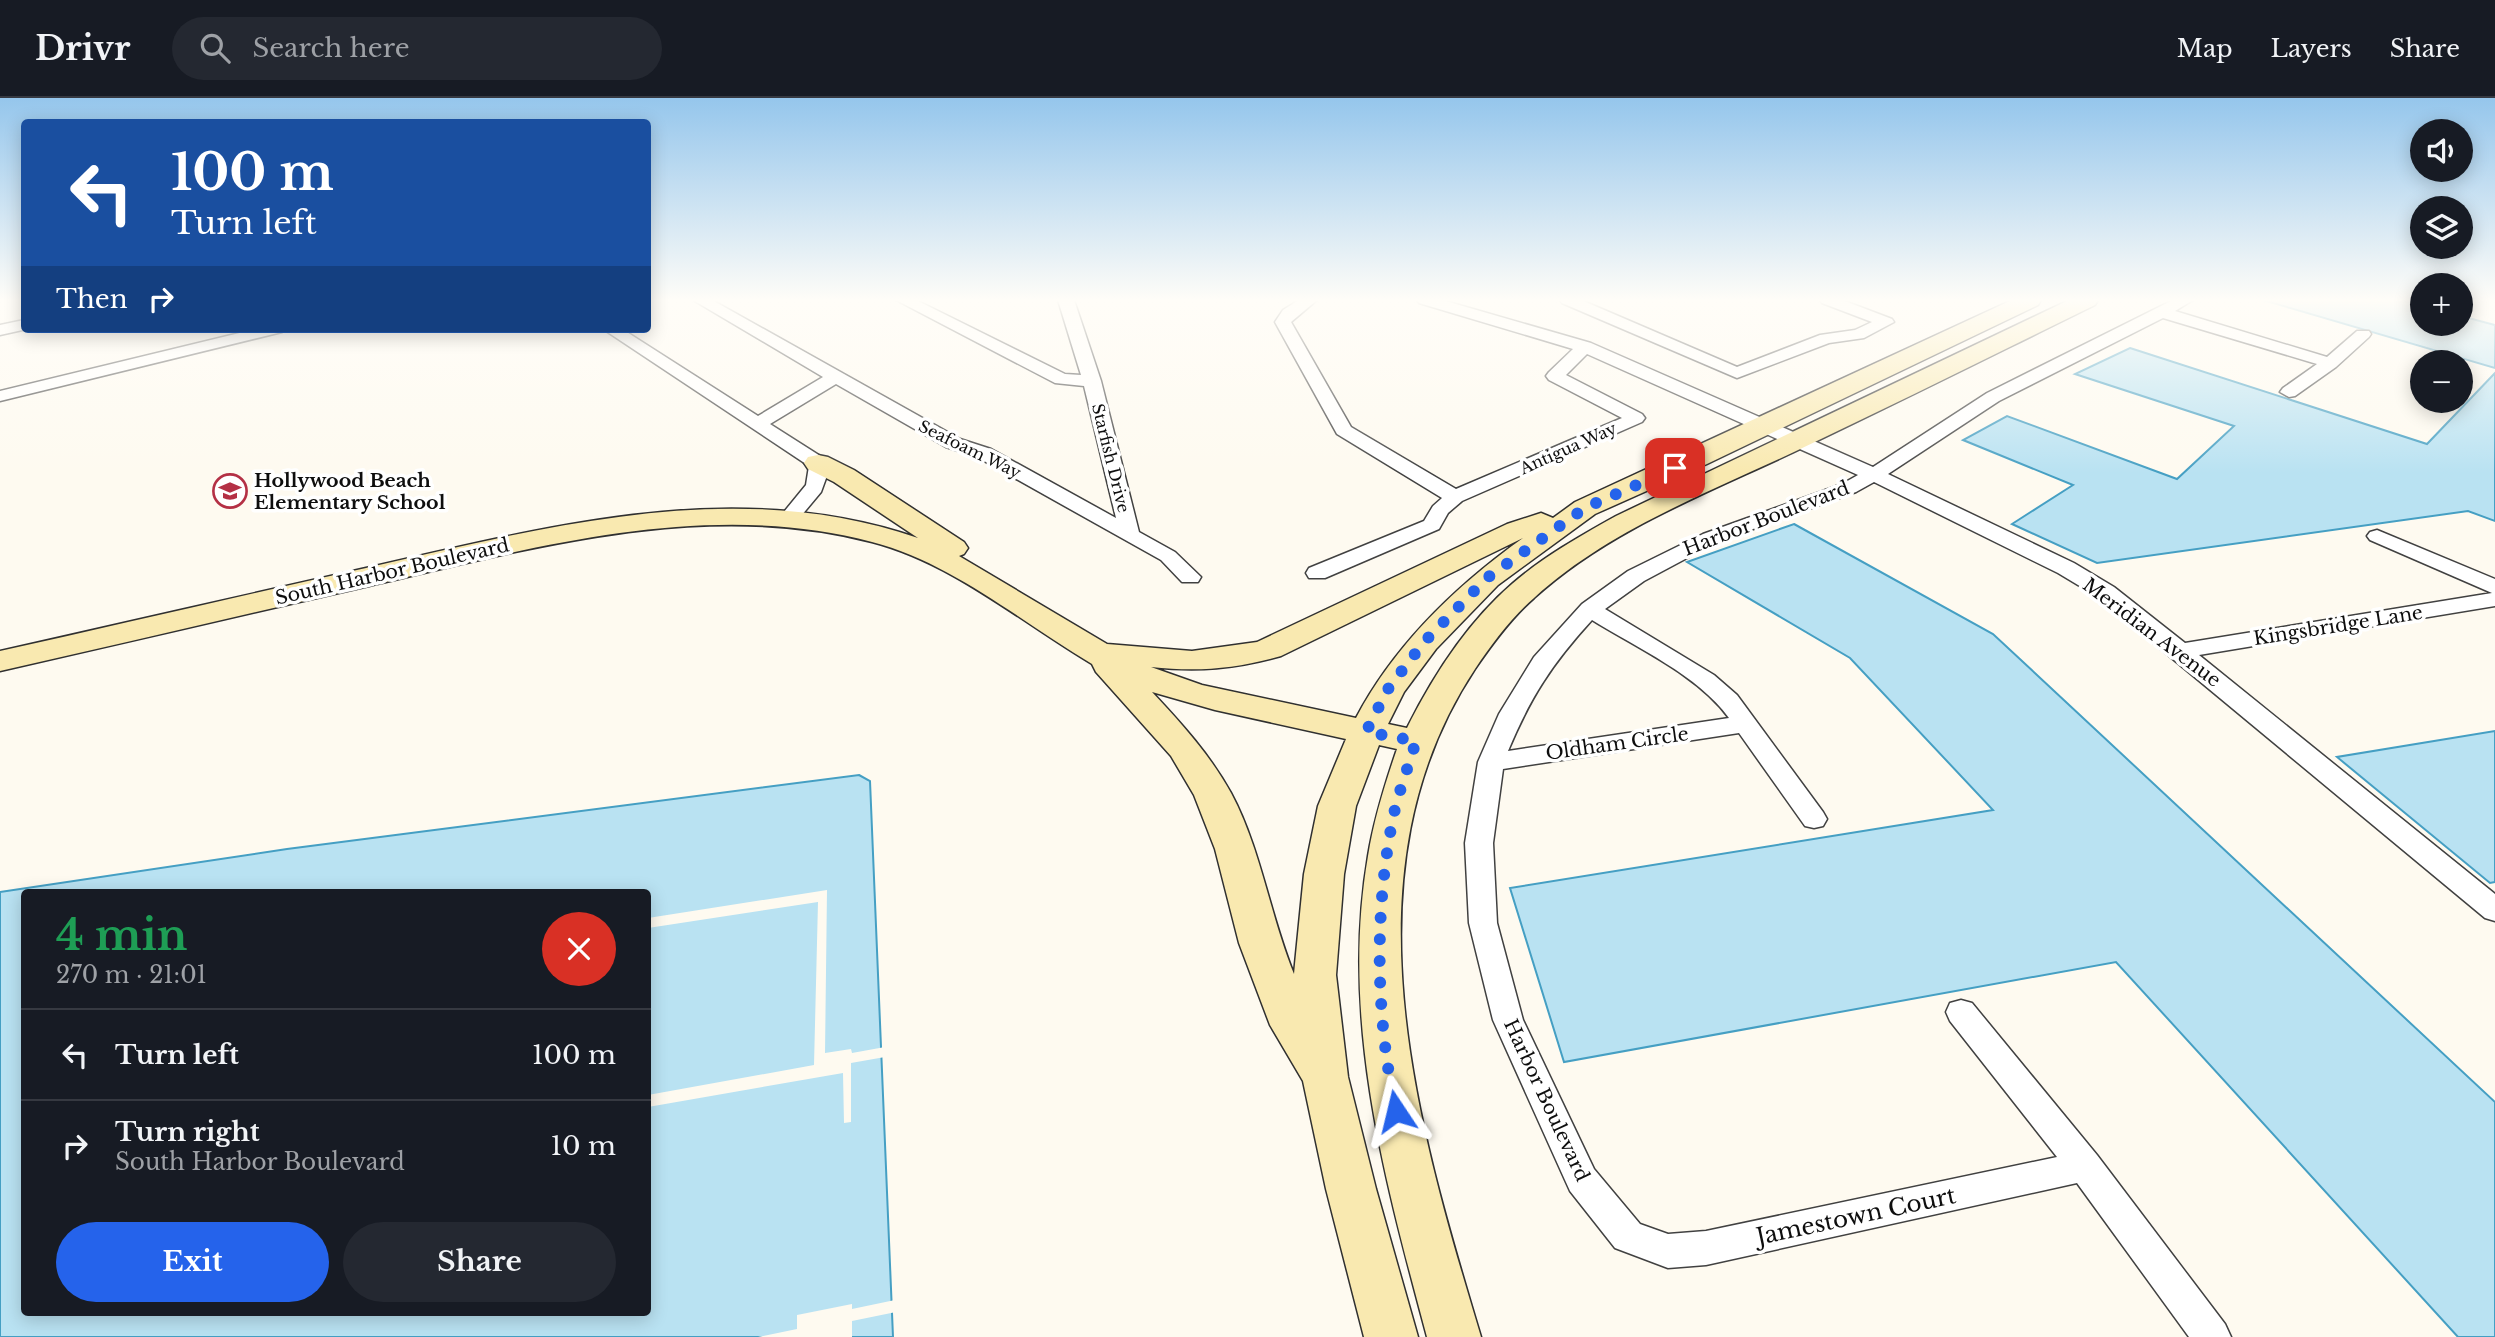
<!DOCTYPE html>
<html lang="en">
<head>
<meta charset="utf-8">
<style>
	:root { --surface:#171b24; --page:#242831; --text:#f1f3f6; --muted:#9ea1a6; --line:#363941; --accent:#2563eb }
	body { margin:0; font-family:"Libre Baskerville",serif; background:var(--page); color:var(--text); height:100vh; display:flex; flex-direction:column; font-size:26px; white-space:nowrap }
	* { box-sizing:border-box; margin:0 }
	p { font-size:23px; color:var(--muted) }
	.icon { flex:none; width:38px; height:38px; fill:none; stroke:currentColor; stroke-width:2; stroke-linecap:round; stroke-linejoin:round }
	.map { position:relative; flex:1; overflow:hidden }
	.side { position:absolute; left:21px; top:791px; width:630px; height:427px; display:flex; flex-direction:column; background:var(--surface); border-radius:7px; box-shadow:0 4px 18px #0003 }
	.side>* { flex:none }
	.hud { position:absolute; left:21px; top:21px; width:630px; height:214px; border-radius:7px; box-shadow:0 4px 18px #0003; background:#1a4fa0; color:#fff; overflow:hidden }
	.fabs { position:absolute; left:2410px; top:21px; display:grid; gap:14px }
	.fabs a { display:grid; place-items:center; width:63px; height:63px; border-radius:50%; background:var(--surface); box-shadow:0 4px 18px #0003; font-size:35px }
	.pin { position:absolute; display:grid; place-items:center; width:60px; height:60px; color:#fff; margin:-30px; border-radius:14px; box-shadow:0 4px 10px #0006 }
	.me { position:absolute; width:77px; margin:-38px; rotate:350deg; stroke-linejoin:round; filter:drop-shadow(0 0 5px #0008) }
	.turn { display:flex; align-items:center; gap:24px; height:147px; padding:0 35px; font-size:32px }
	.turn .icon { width:91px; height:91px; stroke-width:2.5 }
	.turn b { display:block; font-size:49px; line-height:60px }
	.then { display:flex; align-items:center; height:66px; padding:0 35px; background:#0003; gap:14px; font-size:26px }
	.round { display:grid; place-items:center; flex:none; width:74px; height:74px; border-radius:37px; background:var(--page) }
	.overview { display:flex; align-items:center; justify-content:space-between; height:119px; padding:0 35px }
	h1 { font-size:42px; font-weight:700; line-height:52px; color:#1e9e55 }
	.action { display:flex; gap:14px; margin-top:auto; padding:14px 35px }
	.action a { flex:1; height:80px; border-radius:42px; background:var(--accent); color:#fff; font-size:28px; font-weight:700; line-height:80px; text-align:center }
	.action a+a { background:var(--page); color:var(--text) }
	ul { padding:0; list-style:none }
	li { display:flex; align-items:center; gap:21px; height:91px; padding:0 35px; border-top:2px solid var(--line) }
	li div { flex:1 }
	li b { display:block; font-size:26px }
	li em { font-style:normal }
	header { display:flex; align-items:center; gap:42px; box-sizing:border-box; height:98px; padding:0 35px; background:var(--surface); border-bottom:2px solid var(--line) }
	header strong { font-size:33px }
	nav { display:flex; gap:38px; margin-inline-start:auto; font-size:24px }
	.search { width:490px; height:63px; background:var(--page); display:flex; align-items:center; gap:18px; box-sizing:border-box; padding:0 24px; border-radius:38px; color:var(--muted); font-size:26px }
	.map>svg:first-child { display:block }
	.water { fill:#b9e2f2; stroke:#459fc3; stroke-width:2; fill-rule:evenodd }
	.pier { fill:#fefaf0 }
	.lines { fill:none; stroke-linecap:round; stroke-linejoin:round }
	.street-casing { stroke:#414141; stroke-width:3 }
	.secondary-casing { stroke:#303030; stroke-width:3 }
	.street { fill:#fff; fill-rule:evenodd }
	.secondary { fill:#f9e9b0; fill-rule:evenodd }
	.route { stroke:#2563eb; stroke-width:12; stroke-dasharray:0 21.6 }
	.labels { text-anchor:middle; stroke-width:7; stroke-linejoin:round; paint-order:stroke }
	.far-street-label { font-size:16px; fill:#0e0e0e; stroke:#fff }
	.poi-label { font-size:19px; font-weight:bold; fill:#0e0e0e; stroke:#fff; text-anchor:start }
	.street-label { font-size:19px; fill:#0e0e0e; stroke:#fff }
	.near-street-label { font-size:23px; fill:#0e0e0e; stroke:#fff }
</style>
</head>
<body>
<header>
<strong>Drivr</strong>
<div class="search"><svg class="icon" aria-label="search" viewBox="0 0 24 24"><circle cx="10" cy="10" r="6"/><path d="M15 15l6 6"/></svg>Search here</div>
<nav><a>Map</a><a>Layers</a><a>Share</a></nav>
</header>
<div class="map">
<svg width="2495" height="1239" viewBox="0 0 2495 1239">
	<rect width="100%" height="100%" fill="#fefaf0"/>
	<g class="water">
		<polygon points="2263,202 2404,202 2422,207 2422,226 2460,226 2461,218 2495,227 2495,270"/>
		<polygon points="2130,250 2427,346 2495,275 2495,423 2468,413 2097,465 2012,426 2073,387 1963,342 2007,318 2177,381 2234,328 2075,276"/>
		<polygon points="1794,426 1993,536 2495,1004 2495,1239 2458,1239 2116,864 1564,964 1510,790 1993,712 1850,560 1687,464"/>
		<polygon points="2495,633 2495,784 2490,785 2337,659"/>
		<path d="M 859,677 L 870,683 L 893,1239 L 0,1239 L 0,794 L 287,751 ZM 24,794 L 648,794 L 648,1214 L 24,1214 Z"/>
	</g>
	<g class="pier">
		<polygon points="827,792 825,955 851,951 852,955 885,949 885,959 851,965 851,1024 844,1025 843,975 648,1009 648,997 814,967 818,804 648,830 648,820"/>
		<polygon points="895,1202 896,1214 852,1223 852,1239 758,1239 797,1231 797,1217 852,1206 852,1211"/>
	</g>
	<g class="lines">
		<g class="street-casing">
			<g id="street">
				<polygon points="693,202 712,202 960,341 991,351 1116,420 1084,288 1055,285 896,202 916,202 1065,276 1081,277 1058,202 1074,202 1101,283 1139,434 1175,454 1201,479 1198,484 1182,484 1161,462 977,359 946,349 836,286 770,326 825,361 829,372 821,394 796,424 782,424 779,420 806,387 809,368 603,231 622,231 758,318 823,279"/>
				<path d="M 1299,202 L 1317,202 L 1291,224 L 1351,329 L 1456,391 L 1622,320 L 1549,282 L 1546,278 L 1549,274 L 1573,251 L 1419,205 L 1417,202 L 1442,202 L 1591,245 L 1873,369 L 1987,295 L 2173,202 L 2193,202 L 2175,213 L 2327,259 L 2357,233 L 2369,233 L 2371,236 L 2369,239 L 2336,269 L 2295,298 L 2289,299 L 2280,294 L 2283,290 L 2317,266 L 2163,220 L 1999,303 L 1888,376 L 2074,465 L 2114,489 L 2185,545 L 2492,495 L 2370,442 L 2367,438 L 2370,434 L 2377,432 L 2495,481 L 2495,508 L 2199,557 L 2495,796 L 2495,823 L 2485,820 L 2098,499 L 2058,475 L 1874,384 L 1856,394 L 1717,444 L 1644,483 L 1605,511 L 1714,577 L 1737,597 L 1823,714 L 1827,721 L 1823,728 L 1814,730 L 1805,728 L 1739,635 L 1503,671 L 1493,745 L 1497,825 L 1523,922 L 1594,1071 L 1640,1126 L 1668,1136 L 1706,1133 L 2057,1059 L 1950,923 L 1946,914 L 1950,905 L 1961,902 L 1972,905 L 2097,1057 L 2225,1226 L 2231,1239 L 2189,1239 L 2077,1085 L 1706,1167 L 1668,1170 L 1615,1150 L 1570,1093 L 1565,1082 L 1493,922 L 1469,825 L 1465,745 L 1478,664 L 1499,616 L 1534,559 L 1582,506 L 1628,473 L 1703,436 L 1842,386 L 1858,377 L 1587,256 L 1566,277 L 1642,316 L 1645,320 L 1642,324 L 1462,403 L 1448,415 L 1439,431 L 1325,480 L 1309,480 L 1306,475 L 1309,470 L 1424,423 L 1433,408 L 1442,400 L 1337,336 L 1275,224 L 1283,212 ZM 1592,522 C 1637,550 1698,577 1729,620 L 1508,653 C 1531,598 1552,566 1592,522 Z"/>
				<polygon points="1560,202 1581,202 1737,269 1820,237 1855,232 1872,224 1822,205 1820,202 1842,202 1892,221 1894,224 1864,240 1829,245 1737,280 1562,205"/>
				<polygon points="24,222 24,231 27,231 0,237 0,227"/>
				<polygon points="256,231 284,231 282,234 0,303 0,293"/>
			</g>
		</g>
		<g class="secondary-casing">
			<path id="secondary" d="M 2012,202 L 2041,202 L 2038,207 L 1707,366 L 1595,416 L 1498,487 L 1436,551 L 1404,594 L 1388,626 L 1407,630 C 1433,578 1468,524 1512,486 C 1543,459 1580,438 1616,418 L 2069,202 L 2098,202 L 2095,207 C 1995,256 1895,306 1794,354 C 1705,396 1607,433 1534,500 C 1511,520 1492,546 1475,571 C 1341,773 1417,1027 1481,1239 L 1427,1239 C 1385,1082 1340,922 1368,758 C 1374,721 1385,686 1397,651 L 1379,647 L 1356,708 L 1344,776 L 1336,877 L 1348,979 L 1376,1091 L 1418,1239 L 1364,1239 L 1326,1091 L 1303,983 L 1270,927 L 1239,845 L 1215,751 L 1194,697 L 1171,658 L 1096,574 L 1092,566 C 1021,524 953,465 872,444 C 706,400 531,450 369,488 C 246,516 123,545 0,573 L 0,553 C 122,526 244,497 366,470 C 547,429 736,377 918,440 L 834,384 L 808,371 L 804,365 L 808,359 L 818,357 L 828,359 L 854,372 L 964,444 L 968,450 L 964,456 L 959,458 L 1107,546 L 1192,553 L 1257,544 L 1507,426 L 1541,415 L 1553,420 L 1575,404 ZM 1523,440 C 1456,488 1395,546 1356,620 L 1202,587 L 1151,569 C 1198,574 1235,571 1281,558 ZM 1152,594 L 1215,612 L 1346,641 L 1318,708 L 1304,776 L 1294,876 C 1270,818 1261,751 1231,695 C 1210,657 1182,626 1152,594 Z"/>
		</g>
		<use href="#street" class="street"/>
		<use href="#secondary" class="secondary"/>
	</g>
	<linearGradient id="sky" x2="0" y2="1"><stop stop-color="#95c6ec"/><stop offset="0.54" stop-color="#fffdf8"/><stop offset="1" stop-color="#fffdf8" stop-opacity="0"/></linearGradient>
	<rect width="2495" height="375" fill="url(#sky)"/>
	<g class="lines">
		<path class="route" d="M 1396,1013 C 1376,921 1374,818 1392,725 C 1397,698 1408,670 1416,643 L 1366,634 L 1388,591 L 1424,544 L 1487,480 L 1585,410 L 1675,370"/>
	</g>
	<defs>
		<g id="school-ring" transform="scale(1.75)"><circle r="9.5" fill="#fff" stroke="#b43045" stroke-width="1.5"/><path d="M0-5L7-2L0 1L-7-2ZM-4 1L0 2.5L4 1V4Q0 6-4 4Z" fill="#b43045"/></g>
	</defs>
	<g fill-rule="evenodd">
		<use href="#school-ring" x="230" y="393"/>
	</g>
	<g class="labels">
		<g class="far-street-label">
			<text transform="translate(1568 350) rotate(-24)" y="6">Antigua Way</text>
			<text transform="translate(970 351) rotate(26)" y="6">Seafoam Way</text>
			<text transform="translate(1111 360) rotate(76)" y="6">Starfish Drive</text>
		</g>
		<g class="poi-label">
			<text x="254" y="389">Hollywood Beach<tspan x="254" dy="22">Elementary School</tspan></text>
		</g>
		<g class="street-label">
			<text transform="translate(1766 420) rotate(-21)" y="7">Harbor Boulevard</text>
			<text transform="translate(392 473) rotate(-13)" y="7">South Harbor Boulevard</text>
			<text transform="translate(2338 527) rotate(-9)" y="7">Kingsbridge Lane</text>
			<text transform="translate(2152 534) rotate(37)" y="7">Meridian Avenue</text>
			<text transform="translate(1617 645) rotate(-8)" y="7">Oldham Circle</text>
			<text transform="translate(1547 1002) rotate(65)" y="7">Harbor Boulevard</text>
		</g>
		<g class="near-street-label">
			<text transform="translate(1856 1118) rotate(-12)" y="8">Jamestown Court</text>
		</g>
	</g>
</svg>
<div class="fabs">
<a><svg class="icon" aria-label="sound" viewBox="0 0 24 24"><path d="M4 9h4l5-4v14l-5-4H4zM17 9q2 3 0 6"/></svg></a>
<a><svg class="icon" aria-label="layers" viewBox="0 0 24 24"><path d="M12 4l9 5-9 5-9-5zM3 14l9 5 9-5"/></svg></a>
<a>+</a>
<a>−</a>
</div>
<div class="pin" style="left:1675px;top:370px;background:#d93025"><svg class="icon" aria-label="arrive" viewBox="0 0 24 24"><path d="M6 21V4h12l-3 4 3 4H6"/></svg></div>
<svg class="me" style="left:1396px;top:1013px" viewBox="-20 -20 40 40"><path d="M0-17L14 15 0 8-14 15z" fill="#2563eb" stroke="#fff" stroke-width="4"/></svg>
<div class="hud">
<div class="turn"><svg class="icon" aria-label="left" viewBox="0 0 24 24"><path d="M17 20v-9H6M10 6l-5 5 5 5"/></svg><div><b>100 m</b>Turn left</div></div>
<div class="then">Then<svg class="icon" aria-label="right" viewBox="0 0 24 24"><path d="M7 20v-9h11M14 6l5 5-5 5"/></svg></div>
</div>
<section class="side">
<div class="overview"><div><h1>4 min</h1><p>270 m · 21:01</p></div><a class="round" style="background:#d93025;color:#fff"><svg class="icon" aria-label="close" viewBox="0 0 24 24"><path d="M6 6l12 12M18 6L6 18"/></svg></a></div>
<ul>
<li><svg class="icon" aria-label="left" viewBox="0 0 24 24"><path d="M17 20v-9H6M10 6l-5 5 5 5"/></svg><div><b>Turn left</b></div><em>100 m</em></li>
<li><svg class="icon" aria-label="right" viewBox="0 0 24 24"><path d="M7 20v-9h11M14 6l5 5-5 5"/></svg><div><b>Turn right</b><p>South Harbor Boulevard</p></div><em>10 m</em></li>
</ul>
<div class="action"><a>Exit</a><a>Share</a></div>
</section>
</div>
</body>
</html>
